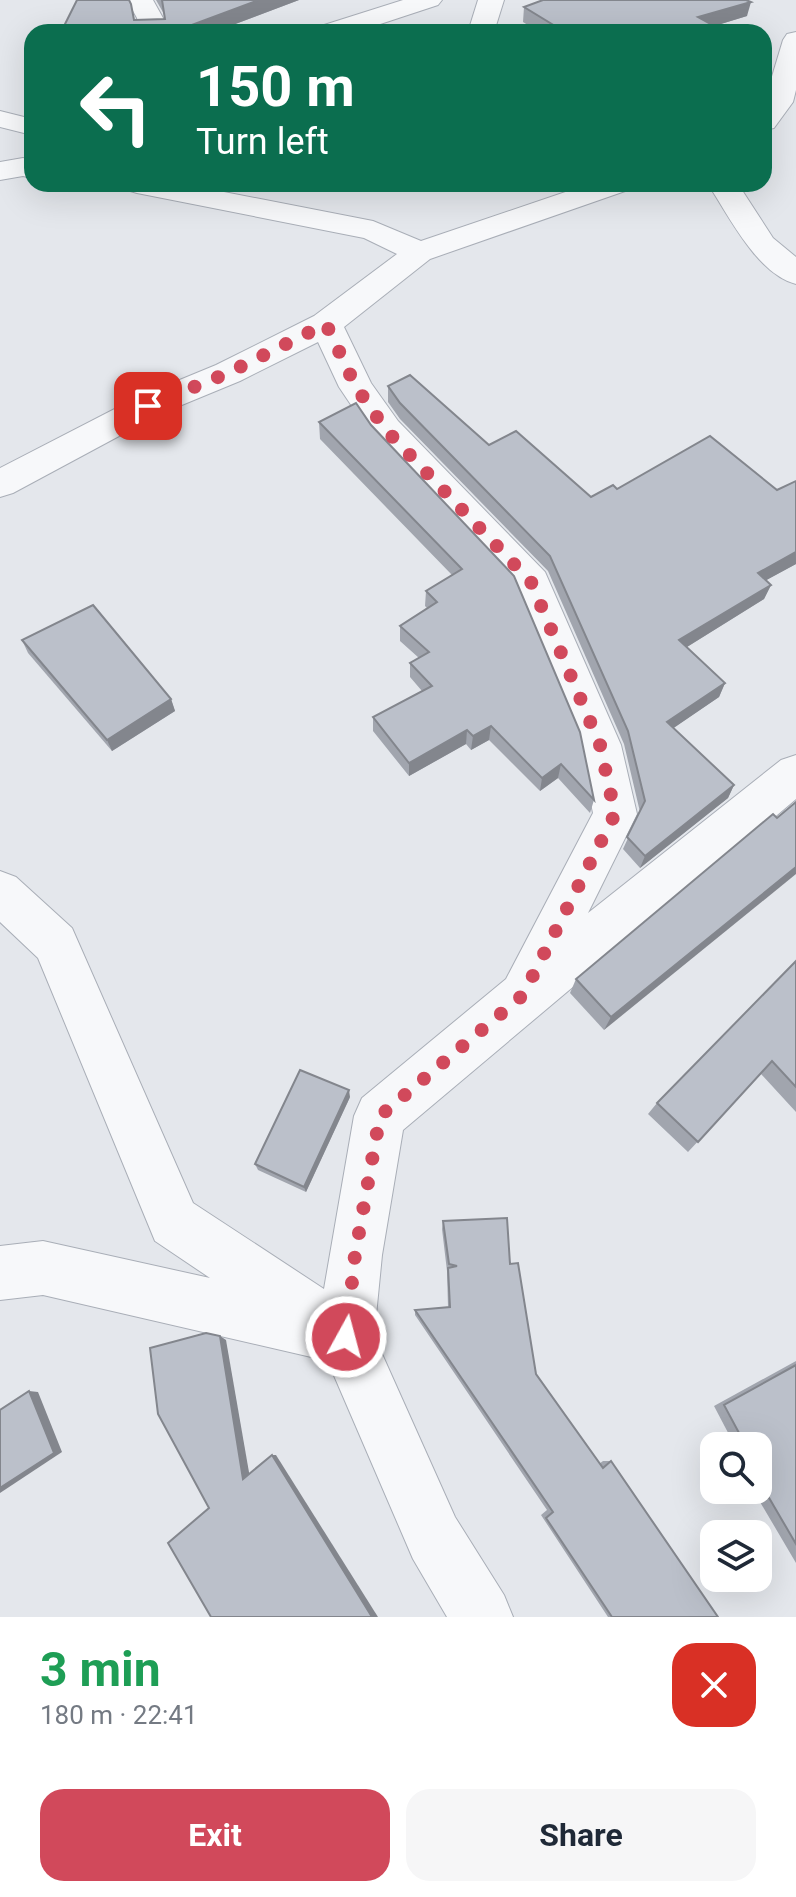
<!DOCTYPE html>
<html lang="en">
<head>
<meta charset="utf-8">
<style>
	:root { --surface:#fff; --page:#f6f6f7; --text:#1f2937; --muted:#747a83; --accent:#d1495b }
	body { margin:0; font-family:Roboto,sans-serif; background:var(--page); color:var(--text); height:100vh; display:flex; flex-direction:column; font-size:30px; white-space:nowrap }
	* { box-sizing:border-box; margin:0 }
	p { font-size:26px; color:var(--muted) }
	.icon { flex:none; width:44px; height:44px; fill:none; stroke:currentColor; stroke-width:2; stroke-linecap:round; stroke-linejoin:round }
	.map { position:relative; height:1617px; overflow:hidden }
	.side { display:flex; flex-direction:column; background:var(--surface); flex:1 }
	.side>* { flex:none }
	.guide { position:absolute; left:24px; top:24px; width:748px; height:168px; border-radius:24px; box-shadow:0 8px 32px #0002; background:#0b6e4f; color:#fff; overflow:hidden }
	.buttons { position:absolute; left:700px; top:1432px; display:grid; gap:16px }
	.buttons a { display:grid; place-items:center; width:72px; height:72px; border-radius:16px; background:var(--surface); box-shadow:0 8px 32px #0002; font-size:40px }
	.pin { position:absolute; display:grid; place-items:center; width:68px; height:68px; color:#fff; margin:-34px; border-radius:16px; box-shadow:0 4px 12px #0006 }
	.me { position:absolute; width:88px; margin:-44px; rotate:7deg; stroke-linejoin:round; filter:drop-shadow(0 0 6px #0008) }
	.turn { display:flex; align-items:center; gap:28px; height:168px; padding:0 40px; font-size:36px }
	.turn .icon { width:104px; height:104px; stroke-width:2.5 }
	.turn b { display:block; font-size:56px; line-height:68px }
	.round { display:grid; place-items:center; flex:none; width:84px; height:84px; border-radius:24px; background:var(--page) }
	.overview { display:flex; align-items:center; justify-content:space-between; height:136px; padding:0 40px }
	h1 { font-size:48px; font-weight:700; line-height:60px; color:#1e9e55 }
	.primary-button { display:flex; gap:16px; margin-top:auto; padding:16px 40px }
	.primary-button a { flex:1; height:92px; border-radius:24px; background:var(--accent); color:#fff; font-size:32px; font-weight:700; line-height:92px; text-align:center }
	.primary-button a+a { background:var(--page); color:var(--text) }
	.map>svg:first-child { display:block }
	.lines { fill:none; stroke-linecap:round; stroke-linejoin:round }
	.street-casing { stroke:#a9aeb7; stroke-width:2 }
	.street { fill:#f7f8fa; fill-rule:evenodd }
	.wall { fill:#a1a5ae }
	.shaded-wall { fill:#83868d }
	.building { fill:#bbc0ca; stroke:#83868d; stroke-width:2 }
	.route { stroke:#d1495b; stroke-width:14; stroke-dasharray:0 25.2 }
</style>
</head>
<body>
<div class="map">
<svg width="796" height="1617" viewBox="0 0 796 1617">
	<rect width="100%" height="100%" fill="#e4e7ec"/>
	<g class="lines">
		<g class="street-casing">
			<g id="street">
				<polygon points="127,0 153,0 163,18 165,32 139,32 137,18"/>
				<polygon points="403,0 442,0 438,5 356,32 317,32 321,26"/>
				<polygon points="478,0 504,0 494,32 468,32"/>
				<polygon points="796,32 796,90 793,102 774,128 764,130 764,103 783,40 787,34"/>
				<polygon points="0,111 32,119 32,135 0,127"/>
				<polygon points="23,158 32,160 32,178 23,176 0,180 0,162"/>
				<polygon points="122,184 183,184 373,221 421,241 589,184 633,184 628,190 430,259 344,327 371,383 398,421 545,572 621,745 637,814 588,913 781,760 796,755 796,799 403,1130 382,1255 374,1336 455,1517 504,1595 513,1617 447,1617 413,1559 326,1357 320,1359 43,1295 0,1300 0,1246 43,1241 210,1278 155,1241 38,958 0,922 0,871 16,877 72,928 193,1203 324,1289 354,1116 362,1098 506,979 593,813 579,745 515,590 374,439 339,387 318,342 240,381 160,414 13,493 0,497 0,468 136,398 216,365 314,316 397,254 364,238 137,193 127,190"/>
				<path d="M 708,184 L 738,184 L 773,238 L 796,257 L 796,284 C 757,274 729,216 708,184 Z"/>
			</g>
		</g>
		<use href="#street" class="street"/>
	</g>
	<g class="wall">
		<polygon points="156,0 299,0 214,32 134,20 165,19 164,14"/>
		<polygon points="524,7 747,16 714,26 725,32 539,32 523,22"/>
		<polygon points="388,386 489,445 591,497 617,489 777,490 796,481 796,564 766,580 771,585 764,599 687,647 725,683 719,697 673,728 734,785 728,798 640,868 623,849 640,812 624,744 548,571 400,419 388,402"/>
		<polygon points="319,422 371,425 514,576 594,800 590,813 558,778 540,791 489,740 471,750 466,744 409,776 373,731 373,717 422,691 410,677 410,663 419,658 400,641 400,626 427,608 425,606 426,591 452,575 320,439"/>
		<polygon points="22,640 171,699 175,711 112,751 28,653"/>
		<polygon points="773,814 604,1030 570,993 576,979"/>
		<polygon points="796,961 796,1112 761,1074 688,1152 648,1114 657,1103"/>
		<polygon points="350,1097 306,1192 258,1170 255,1164"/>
		<polygon points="443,1221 510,1264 536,1374 599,1464 603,1461 611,1461 718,1617 608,1617 541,1515 547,1510 415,1315 415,1310 448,1307 447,1271 442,1229"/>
		<polygon points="796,1361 796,1563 753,1490 758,1490 758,1446 735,1446 714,1406"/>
	</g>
	<g class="shaded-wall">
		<polygon points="259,0 299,0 214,32 173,32"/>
		<polygon points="751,2 747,16 695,32 698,17"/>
		<polygon points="796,552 796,564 752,588 758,573"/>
		<polygon points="771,585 764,599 674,655 679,640"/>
		<polygon points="725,683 719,697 662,736 667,722"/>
		<polygon points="171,699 175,711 112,751 107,740"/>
		<polygon points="491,726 489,740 471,750 473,736"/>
		<polygon points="467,730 466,744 409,776 409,763"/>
		<polygon points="561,764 558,778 540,791 542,778"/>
		<polygon points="734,785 728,798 640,868 645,856"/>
		<polygon points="796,867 796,874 604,1030 611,1017"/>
		<polygon points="349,1090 350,1097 306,1192 304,1187"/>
		<polygon points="220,1336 226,1340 250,1478 243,1479"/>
		<polygon points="29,1391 38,1392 62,1452 0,1493 0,1488"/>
		<polygon points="272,1455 276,1455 378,1617 372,1617"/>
	</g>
	<g class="building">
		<polygon points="77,0 129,0 131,4 134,20 165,19 162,0 259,0 173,32 61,32"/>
		<polygon points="543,0 746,0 751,2 698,17 725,32 565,32 524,7"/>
		<polygon points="410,375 489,445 516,431 591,497 613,485 617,489 710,436 777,490 796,481 796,552 758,573 771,585 679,640 725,683 667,722 734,785 645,856 627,837 645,801 628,731 550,556 400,403 388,386"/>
		<polygon points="356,403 371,425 514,576 580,732 594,800 561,764 542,778 491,726 473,736 467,730 409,763 373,717 432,686 410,663 429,652 400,626 437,602 426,591 462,569 319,422"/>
		<polygon points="93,605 171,699 107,740 22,640"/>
		<polygon points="796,802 796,867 611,1017 576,979 773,814 777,818"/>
		<polygon points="796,961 796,1087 772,1061 698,1142 657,1103"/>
		<polygon points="300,1070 349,1090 304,1187 255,1164"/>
		<polygon points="507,1218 510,1264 518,1263 536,1374 603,1468 611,1461 718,1617 612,1617 546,1518 553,1512 415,1310 450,1307 448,1268 457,1266 449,1264 443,1221"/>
		<polygon points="206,1333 220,1336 243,1479 272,1455 372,1617 211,1617 168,1543 209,1508 158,1414 150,1348"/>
		<polygon points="796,1365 796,1544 758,1479 758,1446 746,1446 724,1405"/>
		<polygon points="29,1391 54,1453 0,1488 0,1410"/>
	</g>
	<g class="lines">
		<polyline class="route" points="148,406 228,373 326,324 356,387 386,430 531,582 600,745 615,814 523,995 380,1116 355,1255 346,1337"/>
	</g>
</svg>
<div class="buttons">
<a><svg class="icon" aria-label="search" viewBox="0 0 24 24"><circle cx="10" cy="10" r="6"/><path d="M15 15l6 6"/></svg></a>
<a><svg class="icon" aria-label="layers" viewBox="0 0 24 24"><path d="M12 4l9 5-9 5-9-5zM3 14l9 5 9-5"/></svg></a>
</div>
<div class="pin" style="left:148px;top:406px;background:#d93025"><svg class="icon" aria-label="arrive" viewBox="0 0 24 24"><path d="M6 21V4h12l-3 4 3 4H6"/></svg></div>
<svg class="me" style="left:346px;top:1337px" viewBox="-20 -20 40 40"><circle r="17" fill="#d1495b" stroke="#fff" stroke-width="3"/><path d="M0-11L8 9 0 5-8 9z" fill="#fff"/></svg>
<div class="guide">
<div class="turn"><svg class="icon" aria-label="left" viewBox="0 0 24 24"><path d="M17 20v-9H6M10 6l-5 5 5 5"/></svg><div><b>150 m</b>Turn left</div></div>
</div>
</div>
<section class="side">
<div class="overview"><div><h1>3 min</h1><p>180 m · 22:41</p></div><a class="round" style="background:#d93025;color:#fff"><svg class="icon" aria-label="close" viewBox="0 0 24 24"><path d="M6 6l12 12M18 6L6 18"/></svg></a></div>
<div class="primary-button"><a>Exit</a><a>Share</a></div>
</section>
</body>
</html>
